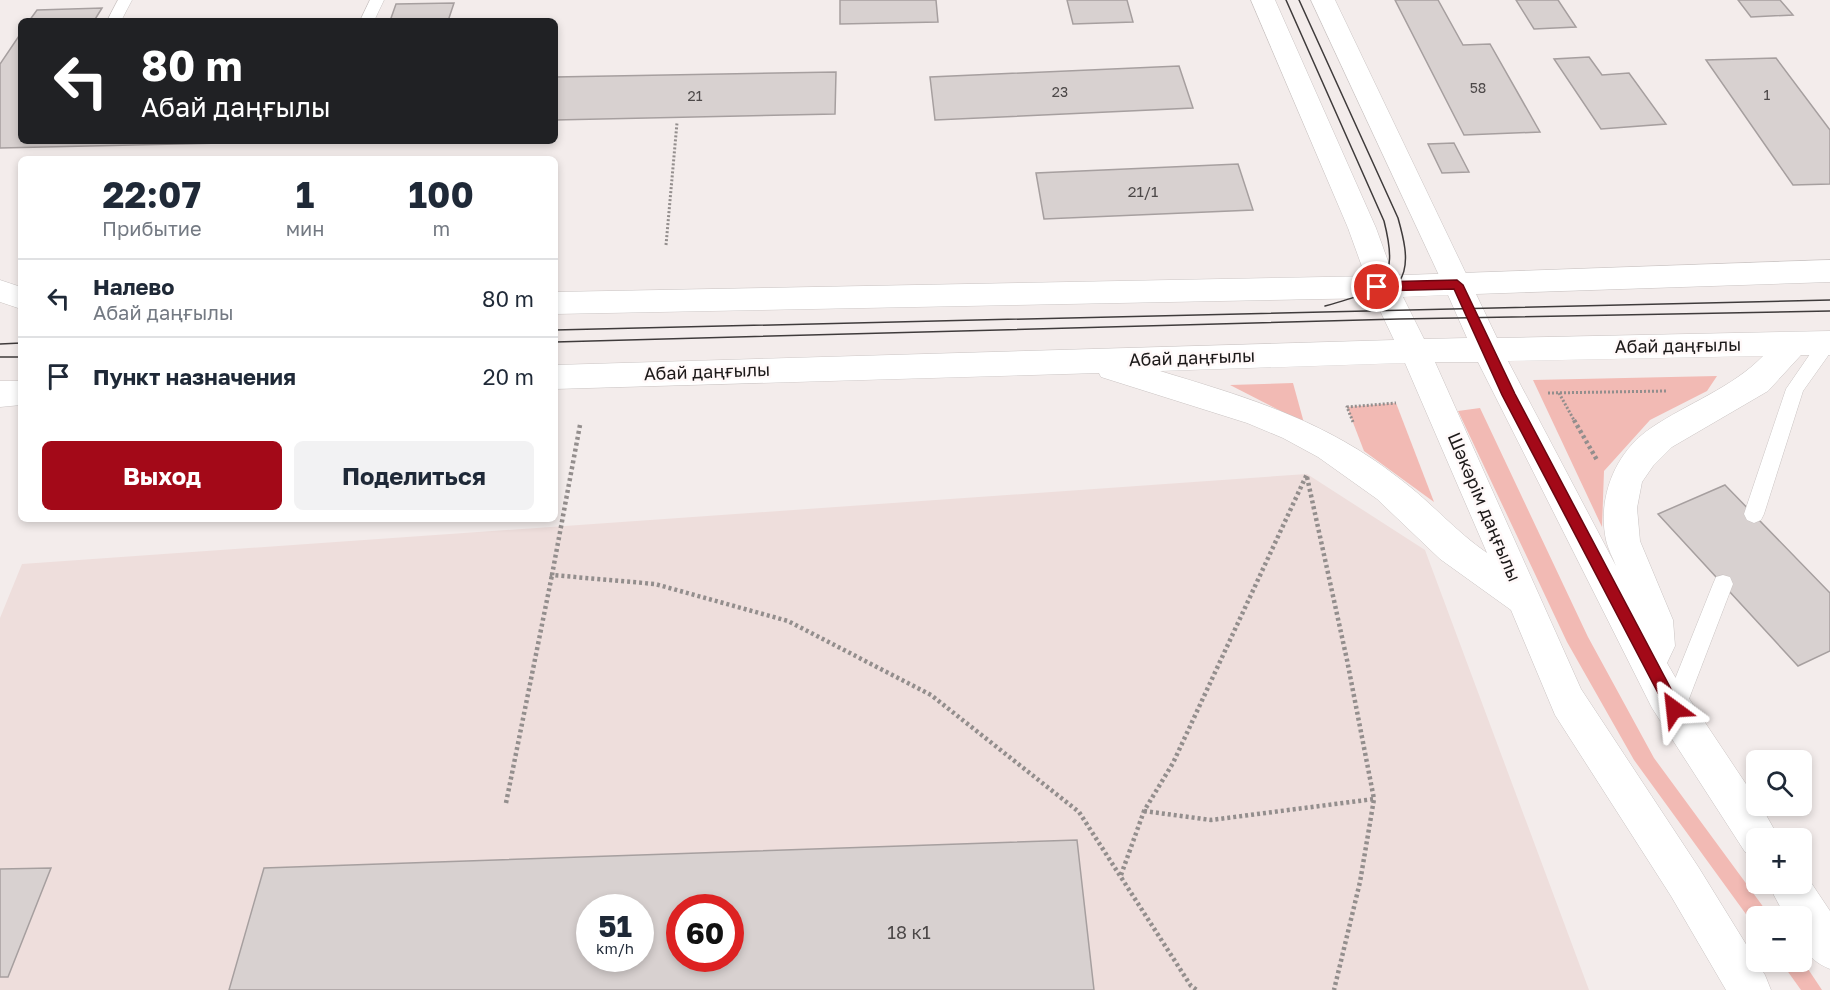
<!DOCTYPE html>
<html lang="ru">
<head>
<meta charset="utf-8">
<style>
	:root { --surface:#fff; --page:#f2f2f3; --text:#1f2937; --muted:#747a83; --line:#e0e1e3; --accent:#a30918 }
	body { margin:0; font-family:"Golos Text",sans-serif; background:var(--page); color:var(--text); height:100vh; display:flex; flex-direction:column; font-size:22px; white-space:nowrap }
	* { box-sizing:border-box; margin:0 }
	p { font-size:20px; color:var(--muted) }
	.icon { flex:none; width:33px; height:33px; fill:none; stroke:currentColor; stroke-width:2; stroke-linecap:round; stroke-linejoin:round }
	.map { position:relative; flex:1; overflow:hidden }
	.details { position:absolute; left:18px; top:156px; width:540px; height:366px; display:flex; flex-direction:column; background:var(--surface); border-radius:9px; box-shadow:0 3px 9px #0003 }
	.details>* { flex:none }
	.guide { position:absolute; left:18px; top:18px; width:540px; height:126px; border-radius:9px; box-shadow:0 3px 9px #0003; background:#202124; color:#fff; overflow:hidden }
	.buttons { position:absolute; left:1746px; top:750px; display:grid; gap:12px }
	.buttons a { display:grid; place-items:center; width:66px; height:66px; border-radius:9px; background:var(--surface); box-shadow:0 3px 9px #0003; font-size:30px }
	.speed { position:absolute; left:576px; top:894px; display:flex; gap:12px; font-size:30px; font-weight:700; text-align:center }
	.speed>* { display:grid; place-content:center; width:78px; height:78px; border-radius:50%; background:var(--surface); box-shadow:0 3px 9px #0003; line-height:1 }
	.speed small { font-size:15px; font-weight:400 }
	.speed .limit { border:9px solid #d22; background:#fff; color:#111 }
	.pin { position:absolute; display:grid; place-items:center; width:51px; height:51px; color:#fff; margin:-26px; border:3px solid #fff; border-radius:50%; box-shadow:0 2px 6px #0007 }
	.me { position:absolute; width:66px; margin:-33px; rotate:330deg; stroke-linejoin:round; filter:drop-shadow(0 0 4px #0008) }
	.turn { display:flex; align-items:center; gap:21px; height:126px; padding:0 24px; font-size:27px }
	.turn .icon { width:78px; height:78px; stroke-width:2.5 }
	.turn b { display:block; font-size:42px; line-height:51px }
	.eta { display:flex; justify-content:space-evenly; align-items:center; height:102px; text-align:center }
	.eta b { font-size:36px; font-weight:700; line-height:42px }
	.primary-button { display:flex; gap:12px; margin-top:auto; padding:12px 24px }
	.primary-button a { flex:1; height:69px; border-radius:9px; background:var(--accent); color:#fff; font-size:24px; font-weight:700; line-height:69px; text-align:center }
	.primary-button a+a { background:var(--page); color:var(--text) }
	ul { padding:0; list-style:none }
	li { display:flex; align-items:center; gap:18px; height:78px; padding:0 24px; border-top:2px solid var(--line) }
	li div { flex:1 }
	li b { display:block; font-size:22px }
	li em { font-style:normal }
	.map>svg:first-child { display:block }
	.built { fill:#eededc; fill-rule:evenodd }
	.green { fill:#f2bab4 }
	.building { fill:#d8d1d0; stroke:#a69f9f; stroke-width:1.5; fill-rule:evenodd }
	.lines { fill:none; stroke-linecap:round; stroke-linejoin:round }
	.lane-casing { stroke:#cac4c3; stroke-width:1 }
	.secondary-casing { stroke:#cac4c3; stroke-width:1 }
	.primary-casing { stroke:#cac4c3; stroke-width:1 }
	.path-far1 { stroke:#938e8d; stroke-width:3; stroke-dasharray:2 2; stroke-linecap:butt }
	.path { stroke:#938e8d; stroke-width:4.5; stroke-dasharray:3 3; stroke-linecap:butt }
	.lane { fill:#fff; fill-rule:evenodd }
	.secondary { fill:#fff; fill-rule:evenodd }
	.primary { fill:#fff; fill-rule:evenodd }
	.tram { stroke:#3f3b3b; stroke-width:1.5 }
	.route { fill:#a30918; stroke:#6a0610; stroke-width:1.5 }
	.labels { text-anchor:middle; stroke-width:5; stroke-linejoin:round; paint-order:stroke }
	.far-number-label { font-size:14px; fill:#4c4848 }
	.number-label { font-size:15px; fill:#4c4848 }
	.street-label { font-size:18px; fill:#1d1a1a; stroke:#fff9f9 }
	.near-number-label { font-size:18px; fill:#4c4848 }
</style>
</head>
<body>
<div class="map">
<svg width="1830" height="990" viewBox="0 0 1830 990">
	<rect width="100%" height="100%" fill="#f3eceb"/>
	<path class="built" d="M 1307,474 L 1425,550 L 1589,990 L 0,990 L 0,618 L 22,564 ZM 590,908 L 640,908 L 640,958 L 590,958 ZM 680,908 L 730,908 L 730,958 L 680,958 Z"/>
	<g class="green">
		<polygon points="1717,376 1707,391 1650,420 1604,471 1602,527 1533,380"/>
		<polygon points="1293,383 1304,423 1230,385"/>
		<polygon points="1396,403 1434,502 1364,451 1347,407"/>
		<polygon points="1480,408 1588,637 1654,758 1770,916 1756,916 1756,928 1634,760 1567,642 1458,411"/>
		<polygon points="1802,960 1822,990 1801,990 1781,962"/>
	</g>
	<g class="building">
		<polygon points="840,0 936,0 938,22 840,24"/>
		<polygon points="1067,0 1127,0 1133,22 1073,24"/>
		<polygon points="1395,0 1438,0 1463,45 1490,44 1540,132 1464,135"/>
		<polygon points="1516,0 1558,0 1576,27 1534,29"/>
		<polygon points="1738,0 1780,0 1793,15 1751,17"/>
		<polygon points="454,3 448,21 390,21 396,4"/>
		<polygon points="102,8 94,21 29,21 37,10"/>
		<polygon points="21,33 21,141 315,141 0,148 0,64"/>
		<polygon points="1589,57 1602,75 1629,73 1666,124 1601,129 1554,59"/>
		<polygon points="1776,58 1830,130 1830,184 1793,185 1706,60"/>
		<polygon points="1179,66 1193,108 935,120 930,77"/>
		<polygon points="836,72 835,114 555,120 555,77"/>
		<polygon points="1454,143 1469,172 1442,173 1428,144"/>
		<polygon points="1238,164 1253,210 1044,219 1036,173"/>
		<polygon points="1725,485 1830,593 1830,651 1798,666 1658,514"/>
		<path d="M 1077,840 L 1094,990 L 229,990 L 264,868 ZM 590,908 L 640,908 L 640,958 L 590,958 ZM 680,908 L 730,908 L 730,958 L 680,958 Z"/>
		<polygon points="51,868 8,977 0,977 0,869"/>
	</g>
	<g class="lines">
		<g class="lane-casing">
			<g id="lane">
				<polygon points="118,0 132,0 121,21 107,21"/>
				<polygon points="370,0 384,0 374,21 360,21"/>
				<polygon points="1827,336 1830,337 1830,353 1803,391 1764,514 1761,520 1754,523 1747,520 1744,514 1786,389 1821,338"/>
				<polygon points="1723,575 1730,577 1733,584 1682,717 1674,720 1666,717 1663,709 1713,584 1716,577"/>
			</g>
		</g>
		<g class="secondary-casing">
			<g id="secondary">
				<polygon points="1251,0 1275,0 1376,228 1397,286 1393,294 1383,297 1373,294 1369,286 1348,228"/>
				<polygon points="1311,0 1335,0 1471,284 1467,292 1457,295 1447,292 1443,284"/>
			</g>
		</g>
		<g class="primary-casing">
			<g id="primary">
				<path d="M 1830,260 L 1830,282 L 1476,294 L 1497,338 L 1830,331 L 1830,355 L 1801,355 L 1768,391 L 1672,447 L 1653,466 L 1642,482 L 1637,508 L 1640,541 L 1673,620 L 1675,646 L 1667,663 L 1678,682 L 1756,799 L 1756,806 L 1761,806 L 1779,838 L 1756,838 L 1756,857 L 1745,852 L 1652,708 L 1478,362 L 1435,362 L 1581,689 L 1699,868 L 1765,975 L 1771,990 L 1726,990 L 1671,896 L 1555,715 L 1511,610 L 1440,559 L 1377,499 L 1318,457 L 1283,438 L 1247,423 L 1101,377 L 1099,373 L 555,389 L 555,365 L 1394,340 L 1374,298 L 555,314 L 555,292 L 1377,276 ZM 1448,295 L 1467,338 L 1424,339 L 1403,297 ZM 1763,356 C 1732,388 1688,403 1651,428 C 1615,452 1597,498 1606,540 C 1608,549 1613,558 1616,566 L 1508,361 ZM 1405,363 L 1487,553 C 1455,531 1431,502 1400,479 C 1325,420 1249,398 1160,371 Z"/>
				<polygon points="0,280 21,287 21,309 0,302"/>
				<polygon points="0,381 21,381 21,405 0,407"/>
				<path d="M 1802,869 L 1830,911 L 1830,969 C 1803,958 1802,943 1802,916 L 1785,916 L 1768,884 L 1802,884 Z"/>
			</g>
		</g>
		<g class="path-far1">
			<polyline points="666,245 677,123"/>
			<polyline points="1548,393 1667,391"/>
			<polyline points="1559,393 1575,422"/>
			<polyline points="1353,422 1347,407 1396,403"/>
		</g>
		<g class="path">
			<polyline points="1574,420 1597,460"/>
			<polyline points="580,425 552,575 655,584 788,621 931,695 1079,812 1191,986 1197,990"/>
			<polyline points="1307,477 1347,660 1374,799 1360,882 1334,990"/>
			<polyline points="506,803 552,575"/>
			<polyline points="1144,811 1211,820 1374,799"/>
			<polyline points="1121,875 1144,811 1173,763 1307,474"/>
		</g>
		<use href="#lane" class="lane"/>
		<use href="#secondary" class="secondary"/>
		<use href="#primary" class="primary"/>
		<g class="tram">
			<path d="M 1286,0 L 1384,221 C 1400,284 1382,290 1325,306"/>
			<path d="M 1299,0 L 1398,218 C 1411,264 1411,285 1366,308"/>
			<polyline points="555,330 1830,300"/>
			<polyline points="555,342 1399,319 1830,311"/>
			<polyline points="0,344 21,343"/>
			<polyline points="0,357 21,357"/>
		</g>
	</g>
	<polygon class="route" points="1457,280 1463,285 1515,394 1679,704 1682,709 1679,714 1674,716 1669,714 1502,395 1454,289 1377,291 1371,287 1377,282"/>
	<g class="labels">
		<g class="far-number-label">
			<text x="1478" y="93">58</text>
			<text x="1060" y="97">23</text>
			<text x="1767" y="100">1</text>
			<text x="695" y="101">21</text>
		</g>
		<g class="number-label">
			<text x="1143" y="197">21/1</text>
		</g>
		<g class="street-label">
			<text transform="translate(1678 346) rotate(-1)" y="6">Абай даңғылы</text>
			<text transform="translate(1192 358) rotate(-2)" y="6">Абай даңғылы</text>
			<text transform="translate(707 372) rotate(-2)" y="6">Абай даңғылы</text>
			<text transform="translate(1484 507) rotate(67)" y="6">Шәкәрім даңғылы</text>
		</g>
		<g class="near-number-label">
			<text x="909" y="939">18 к1</text>
		</g>
	</g>
</svg>
<div class="buttons">
<a><svg class="icon" aria-label="search" viewBox="0 0 24 24"><circle cx="10" cy="10" r="6"/><path d="M15 15l6 6"/></svg></a>
<a>+</a>
<a>−</a>
</div>
<div class="speed"><div>51<small>km/h</small></div><div class="limit">60</div></div>
<div class="pin" style="left:1377px;top:287px;background:#d93025"><svg class="icon" aria-label="arrive" viewBox="0 0 24 24"><path d="M6 21V4h12l-3 4 3 4H6"/></svg></div>
<svg class="me" style="left:1674px;top:709px" viewBox="-20 -20 40 40"><path d="M0-17L14 15 0 8-14 15z" fill="#a30918" stroke="#fff" stroke-width="4"/></svg>
<div class="guide">
<div class="turn"><svg class="icon" aria-label="left" viewBox="0 0 24 24"><path d="M17 20v-9H6M10 6l-5 5 5 5"/></svg><div><b>80 m</b>Абай даңғылы</div></div>
</div>
<section class="details">
<div class="eta">
<div><b>22:07</b><p>Прибытие</p></div>
<div><b>1</b><p>мин</p></div>
<div><b>100</b><p>m</p></div>
</div>
<ul>
<li><svg class="icon" aria-label="left" viewBox="0 0 24 24"><path d="M17 20v-9H6M10 6l-5 5 5 5"/></svg><div><b>Налево</b><p>Абай даңғылы</p></div><em>80 m</em></li>
<li><svg class="icon" aria-label="arrive" viewBox="0 0 24 24"><path d="M6 21V4h12l-3 4 3 4H6"/></svg><div><b>Пункт назначения</b></div><em>20 m</em></li>
</ul>
<div class="primary-button"><a>Выход</a><a>Поделиться</a></div>
</section>
</div>
</body>
</html>
